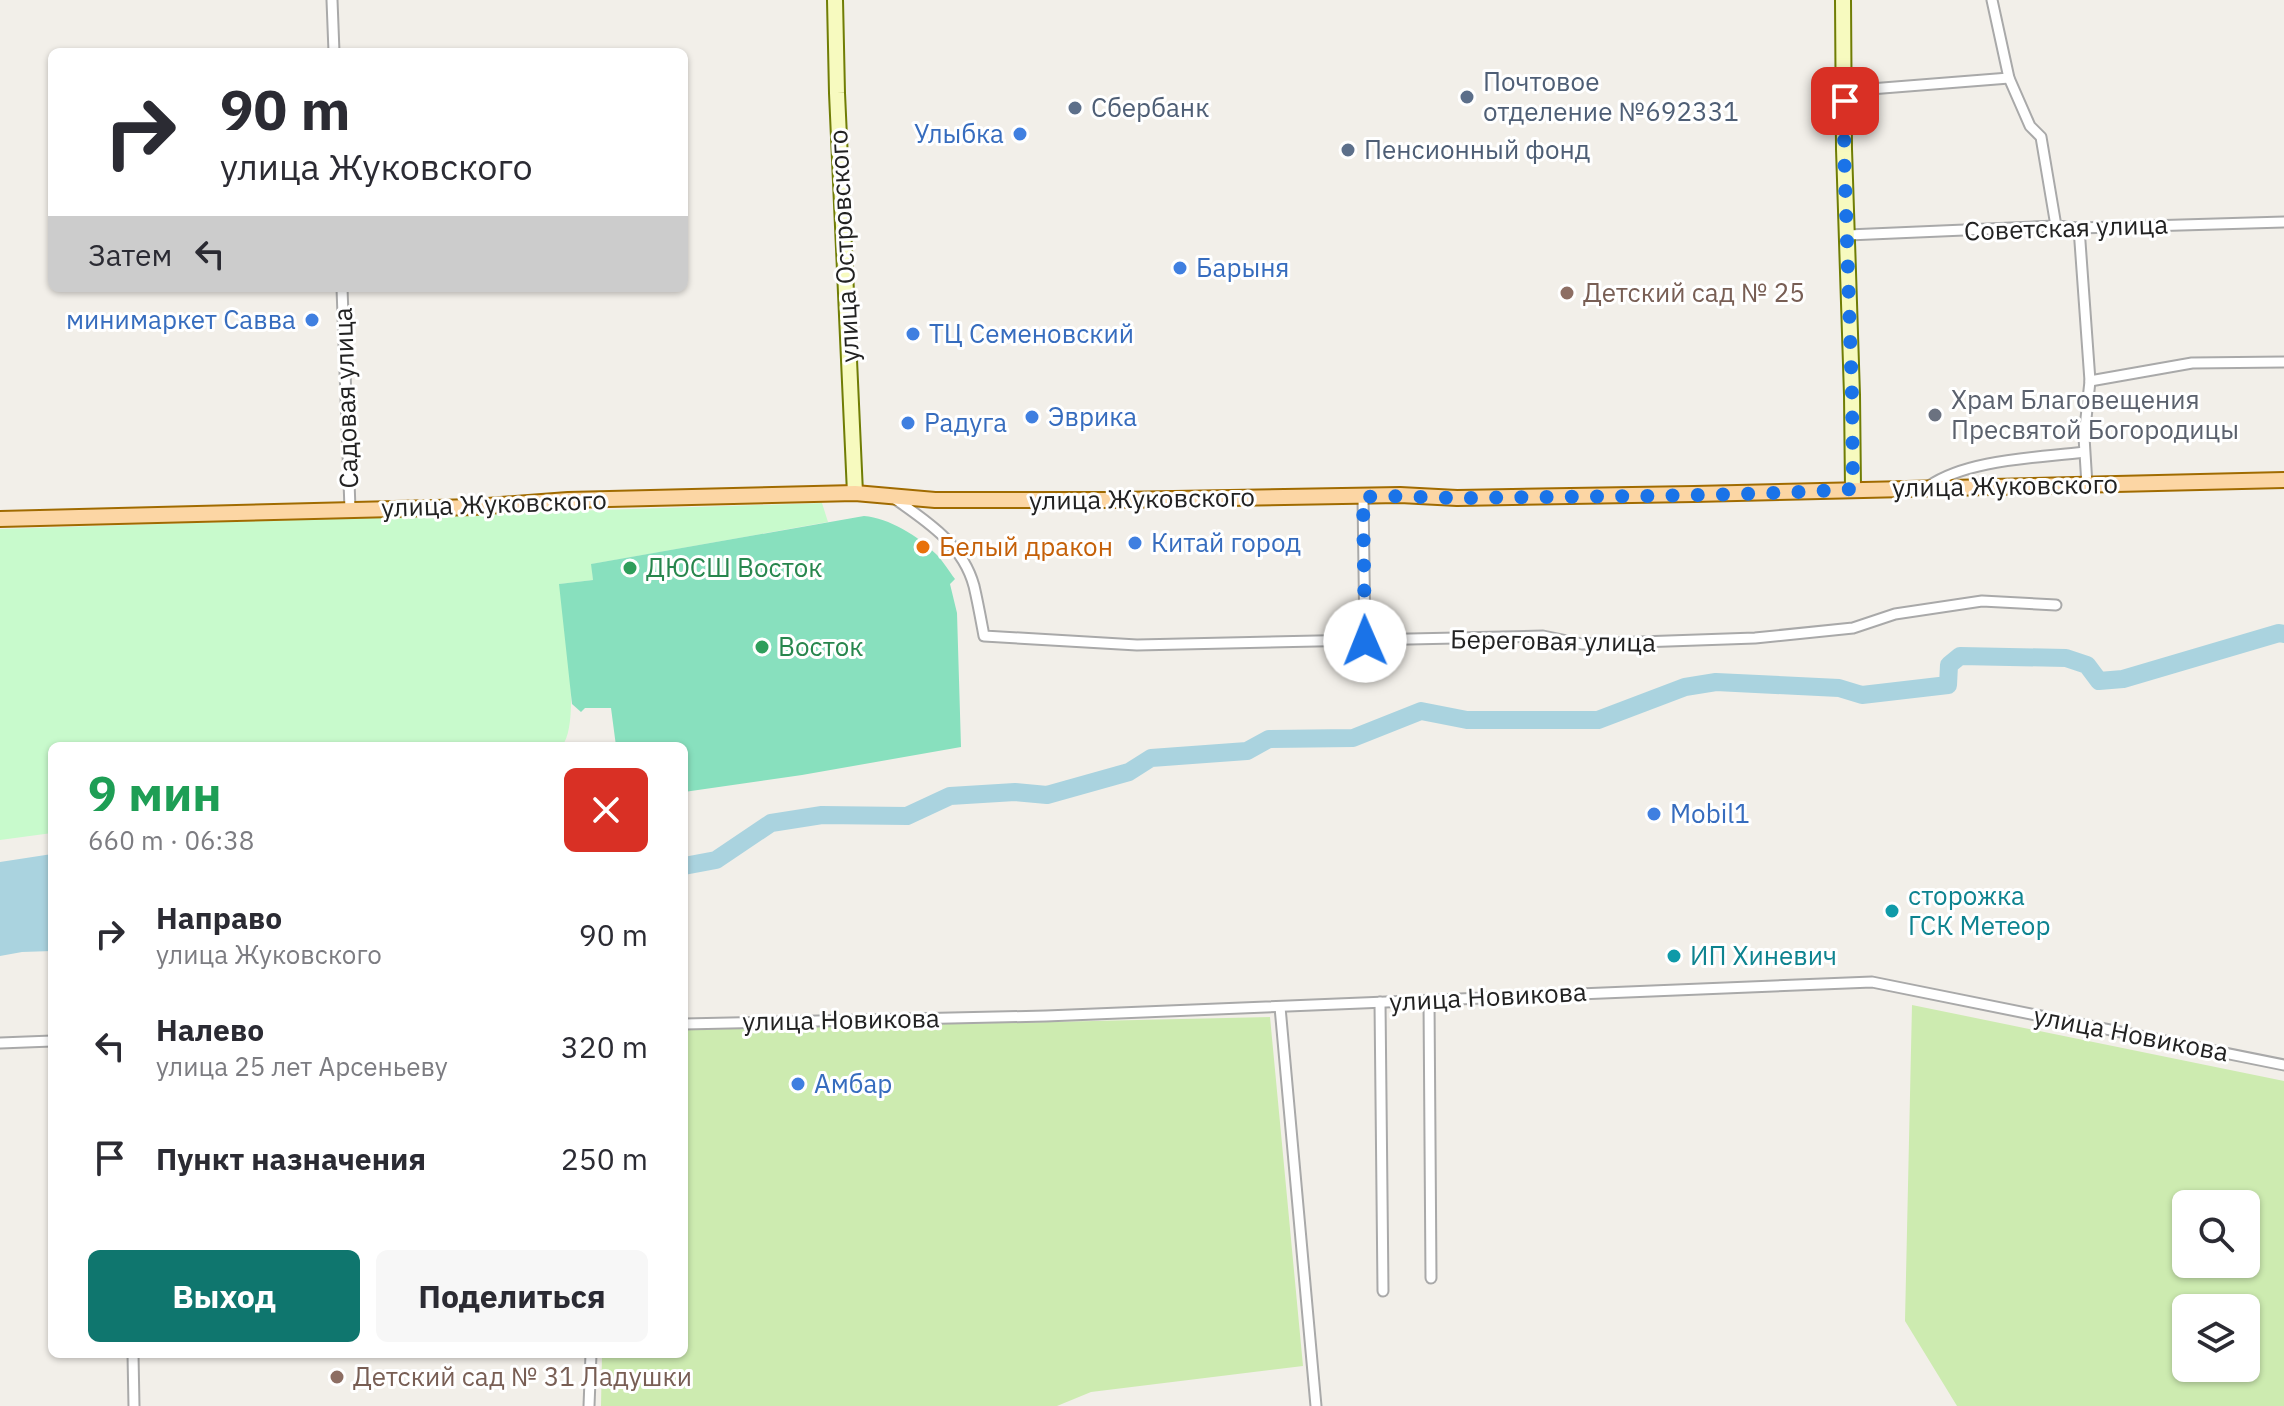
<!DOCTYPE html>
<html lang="ru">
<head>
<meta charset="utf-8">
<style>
	:root { --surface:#fff; --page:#f7f7f7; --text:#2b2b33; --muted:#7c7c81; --accent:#0f766e }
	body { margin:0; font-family:"IBM Plex Sans",sans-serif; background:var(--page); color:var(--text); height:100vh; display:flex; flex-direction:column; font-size:30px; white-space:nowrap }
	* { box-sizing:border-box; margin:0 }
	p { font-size:26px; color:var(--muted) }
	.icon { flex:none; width:44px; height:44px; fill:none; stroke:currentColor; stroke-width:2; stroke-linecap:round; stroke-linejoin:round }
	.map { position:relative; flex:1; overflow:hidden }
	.details { position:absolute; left:48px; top:742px; width:640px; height:616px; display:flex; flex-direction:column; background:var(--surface); border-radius:12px; box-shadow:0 2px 6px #0004 }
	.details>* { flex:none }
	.guide { position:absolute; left:48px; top:48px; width:640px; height:244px; border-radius:12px; box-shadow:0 2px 6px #0004; background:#fff; color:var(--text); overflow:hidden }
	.controls { position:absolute; left:2172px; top:1190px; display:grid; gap:16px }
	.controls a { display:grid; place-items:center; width:88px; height:88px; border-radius:12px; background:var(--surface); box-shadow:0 2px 6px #0004; font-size:40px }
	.pin { position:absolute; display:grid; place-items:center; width:68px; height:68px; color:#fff; margin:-34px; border-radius:16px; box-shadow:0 4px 12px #0006 }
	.me { position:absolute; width:88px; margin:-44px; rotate:359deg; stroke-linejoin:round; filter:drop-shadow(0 0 6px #0008) }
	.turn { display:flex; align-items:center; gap:28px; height:168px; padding:0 40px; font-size:36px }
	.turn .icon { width:104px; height:104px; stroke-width:2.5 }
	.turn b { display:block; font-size:56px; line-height:68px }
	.then { display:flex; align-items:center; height:76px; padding:0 40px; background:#0003; gap:16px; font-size:30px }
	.round { display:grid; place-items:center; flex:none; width:84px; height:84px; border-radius:12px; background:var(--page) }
	.headline { display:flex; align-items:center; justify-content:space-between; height:136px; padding:0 40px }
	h1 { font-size:48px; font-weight:700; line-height:60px; color:#1e9e55 }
	.primary-button { display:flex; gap:16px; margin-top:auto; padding:16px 40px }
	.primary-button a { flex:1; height:92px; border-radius:12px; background:var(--accent); color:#fff; font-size:32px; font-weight:700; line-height:92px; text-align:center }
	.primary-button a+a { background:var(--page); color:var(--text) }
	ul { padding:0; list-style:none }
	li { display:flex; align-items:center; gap:24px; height:112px; padding:0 40px }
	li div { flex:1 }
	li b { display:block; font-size:30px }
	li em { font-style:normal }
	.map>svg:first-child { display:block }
	.grass { fill:#cdebb0; fill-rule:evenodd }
	.park { fill:#c8facc }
	.pitch { fill:#88e0be }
	.water { fill:#aad3df }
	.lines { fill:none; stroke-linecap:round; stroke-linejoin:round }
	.river { stroke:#aad3df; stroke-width:18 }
	.minor-casing { stroke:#a9a9a9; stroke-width:13 }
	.secondary-casing { stroke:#707d05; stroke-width:18 }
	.primary-casing { stroke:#a06b00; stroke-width:18 }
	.minor { stroke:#fff; stroke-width:9 }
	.secondary { stroke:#f7fabf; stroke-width:14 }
	.primary { stroke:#fcd6a4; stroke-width:14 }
	.route { stroke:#1a73e8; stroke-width:14; stroke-dasharray:0 25.2 }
	.service-dot { fill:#5c6f8a; stroke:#fff; stroke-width:3 }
	.shop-dot { fill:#3f7fe0; stroke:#fff; stroke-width:3 }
	.education-dot { fill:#8d6e63; stroke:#fff; stroke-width:3 }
	.worship-dot { fill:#6b7280; stroke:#fff; stroke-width:3 }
	.food-dot { fill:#e8710a; stroke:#fff; stroke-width:3 }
	.leisure-dot { fill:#2e9e5b; stroke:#fff; stroke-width:3 }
	.culture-dot { fill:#0f9aa8; stroke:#fff; stroke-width:3 }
	.labels { text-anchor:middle; stroke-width:6; stroke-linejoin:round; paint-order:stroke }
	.service-label { font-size:26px; fill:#4e5e75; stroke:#fff; text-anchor:start }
	.shop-label { font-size:26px; fill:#366cbe; stroke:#fff; text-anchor:start }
	.street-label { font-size:26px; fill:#222; stroke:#fff }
	.education-label { font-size:26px; fill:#785e54; stroke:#fff; text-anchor:start }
	.worship-label { font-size:26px; fill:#5b616d; stroke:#fff; text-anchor:start }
	.food-label { font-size:26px; fill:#c56008; stroke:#fff; text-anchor:start }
	.leisure-label { font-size:26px; fill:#27864d; stroke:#fff; text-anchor:start }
	.culture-label { font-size:26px; fill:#0d838f; stroke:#fff; text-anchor:start }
</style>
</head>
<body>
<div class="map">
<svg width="2284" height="1406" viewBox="0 0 2284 1406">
	<rect width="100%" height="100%" fill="#f2efe9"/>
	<g class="grass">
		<path d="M 1912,1005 L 2284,1081 L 2284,1406 L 1957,1406 L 1905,1321 ZM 2186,1204 L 2246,1204 L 2246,1264 L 2186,1264 ZM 2186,1308 L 2246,1308 L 2246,1368 L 2186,1368 Z"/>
		<polygon points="1270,1017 1303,1366 1091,1392 1057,1406 601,1406 602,1354 684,1354 684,1030"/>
	</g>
	<path class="park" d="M 822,503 L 828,522 L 592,564 L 593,580 L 560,584 C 563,618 582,721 562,746 L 52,746 L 52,833 L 0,840 L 0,529 Z"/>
	<path class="pitch" d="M 864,516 C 889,518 918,536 936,554 C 943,561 949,571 955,579 L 950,584 L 957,613 L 961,747 L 802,775 L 684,792 L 684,746 L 616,746 L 611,708 L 585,708 L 581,712 L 572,704 L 559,584 L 593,580 L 591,564 Z"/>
	<polygon class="water" points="52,854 52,951 22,952 0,956 0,862"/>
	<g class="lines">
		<polyline class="river" points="684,866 716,860 771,823 822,815 907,816 950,796 1015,792 1047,795 1129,772 1151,758 1247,751 1269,739 1353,738 1421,711 1467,720 1598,720 1685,687 1716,682 1839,688 1862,695 1948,685 1949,665 1960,656 2066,658 2087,665 2099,681 2123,679 2279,633 2284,634"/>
		<g class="minor-casing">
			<g id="minor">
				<polyline points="332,0 334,52"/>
				<polyline points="1992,0 2009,78 2030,126 2041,137 2056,226"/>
				<polyline points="1845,91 2009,78"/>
				<polyline points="2079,228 2090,381 2084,437 2087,485"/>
				<polyline points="1848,235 2056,226 2079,228 2284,222"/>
				<polyline points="342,288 350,509"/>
				<polyline points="2090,381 2192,363 2284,362"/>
				<path d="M 1929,486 C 1968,459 2037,458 2084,452"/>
				<polyline points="1363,497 1365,641"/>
				<path d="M 895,499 C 928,522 963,545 974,586 C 978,603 981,620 984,636 L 1137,645 L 1543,636 L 1582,644 L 1755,638 L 1853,628 L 1895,614 L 1982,601 L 2056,605"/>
				<polyline points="1429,1000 1431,1278"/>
				<polyline points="1380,1002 1383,1291"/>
				<polyline points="1280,1007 1316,1406"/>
				<polyline points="684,1024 1046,1016 1872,982 2284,1065"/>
				<polyline points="0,1043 52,1041"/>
				<polyline points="133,1354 134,1406"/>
				<polyline points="589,1406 591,1354"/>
			</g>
		</g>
		<g class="secondary-casing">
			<g id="secondary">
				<polyline points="835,0 837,93 855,493"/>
				<polyline points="1843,0 1844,149 1852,395 1853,489"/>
			</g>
		</g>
		<g class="primary-casing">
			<polyline id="primary" points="0,519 474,507 568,500 855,493 935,500 1117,500 1400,495 1457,498 1694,494 2284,480"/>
		</g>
		<use href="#minor" class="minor"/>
		<use href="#secondary" class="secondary"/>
		<use href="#primary" class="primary"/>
	</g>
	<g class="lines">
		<path class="route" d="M 1365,641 L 1363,497 C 1398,495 1433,498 1467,498 C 1596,496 1725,497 1853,489 L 1852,395 L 1844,149 L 1845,101"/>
	</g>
	<g class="service-dot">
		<circle cx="1467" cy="97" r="8"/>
		<circle cx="1075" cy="108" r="8"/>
		<circle cx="1348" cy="150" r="8"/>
	</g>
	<g class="shop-dot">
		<circle cx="1020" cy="134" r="8"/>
		<circle cx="1180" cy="268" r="8"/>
		<circle cx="312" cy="320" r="8"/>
		<circle cx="913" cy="334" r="8"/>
		<circle cx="1032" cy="417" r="8"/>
		<circle cx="908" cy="423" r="8"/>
		<circle cx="1135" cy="543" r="8"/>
		<circle cx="1654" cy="814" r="8"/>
		<circle cx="798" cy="1084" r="8"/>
	</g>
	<g class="education-dot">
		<circle cx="1567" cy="293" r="8"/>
		<circle cx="337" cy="1377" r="8"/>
	</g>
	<circle class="worship-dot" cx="1935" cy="415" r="8"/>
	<circle class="food-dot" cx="923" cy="547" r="8"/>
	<g class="leisure-dot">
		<circle cx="630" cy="568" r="8"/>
		<circle cx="762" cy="647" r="8"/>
	</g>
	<g class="culture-dot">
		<circle cx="1892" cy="911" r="8"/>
		<circle cx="1674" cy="956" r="8"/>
	</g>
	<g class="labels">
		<g class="service-label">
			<text x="1483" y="91">Почтовое<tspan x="1483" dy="30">отделение №692331</tspan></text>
			<text x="1091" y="117">Сбербанк</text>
			<text x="1364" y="159">Пенсионный фонд</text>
		</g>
		<g class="shop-label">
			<text x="1004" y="143" text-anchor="end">Улыбка</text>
			<text x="1196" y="277">Барыня</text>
			<text x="296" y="329" text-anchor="end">минимаркет Савва</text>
			<text x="929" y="343">ТЦ Семеновский</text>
			<text x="1048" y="426">Эврика</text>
			<text x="924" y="432">Радуга</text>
			<text x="1151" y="552">Китай город</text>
			<text x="1670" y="823">Mobil1</text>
			<text x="814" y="1093">Амбар</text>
		</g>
		<g class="street-label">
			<text transform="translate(2066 228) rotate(-2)" y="9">Советская улица</text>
			<text transform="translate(844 246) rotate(-93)" y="9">улица Островского</text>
			<text transform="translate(346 398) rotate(-92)" y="9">Садовая улица</text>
			<text transform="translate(2005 486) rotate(-1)" y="9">улица Жуковского</text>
			<text transform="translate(1142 499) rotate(-1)" y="9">улица Жуковского</text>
			<text transform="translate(494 504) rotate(-2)" y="9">улица Жуковского</text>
			<text transform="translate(1553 641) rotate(1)" y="9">Береговая улица</text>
			<text transform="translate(1488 997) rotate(-3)" y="9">улица Новикова</text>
			<text transform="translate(841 1020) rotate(-1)" y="9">улица Новикова</text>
			<text transform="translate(2131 1034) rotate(11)" y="9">улица Новикова</text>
		</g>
		<g class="education-label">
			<text x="1583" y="302">Детский сад № 25</text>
			<text x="353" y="1386">Детский сад № 31 Ладушки</text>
		</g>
		<g class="worship-label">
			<text x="1951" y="409">Храм Благовещения<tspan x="1951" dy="30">Пресвятой Богородицы</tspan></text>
		</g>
		<g class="food-label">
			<text x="939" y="556">Белый дракон</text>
		</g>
		<g class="leisure-label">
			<text x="646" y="577">ДЮСШ Восток</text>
			<text x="778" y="656">Восток</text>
		</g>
		<g class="culture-label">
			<text x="1908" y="905">сторожка<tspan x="1908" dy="30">ГСК Метеор</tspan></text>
			<text x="1690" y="965">ИП Хиневич</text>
		</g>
	</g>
</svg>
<div class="controls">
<a><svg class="icon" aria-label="search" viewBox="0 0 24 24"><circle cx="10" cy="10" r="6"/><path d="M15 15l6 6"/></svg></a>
<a><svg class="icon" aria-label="layers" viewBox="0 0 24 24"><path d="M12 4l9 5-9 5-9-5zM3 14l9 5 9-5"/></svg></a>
</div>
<div class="pin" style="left:1845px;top:101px;background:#d93025"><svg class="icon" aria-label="arrive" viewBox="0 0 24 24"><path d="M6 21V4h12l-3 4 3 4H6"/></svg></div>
<svg class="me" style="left:1365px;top:641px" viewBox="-20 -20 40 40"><circle r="19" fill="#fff"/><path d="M0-13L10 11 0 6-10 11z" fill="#1a73e8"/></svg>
<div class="guide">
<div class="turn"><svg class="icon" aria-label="right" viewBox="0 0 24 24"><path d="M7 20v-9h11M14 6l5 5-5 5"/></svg><div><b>90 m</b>улица Жуковского</div></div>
<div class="then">Затем<svg class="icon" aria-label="left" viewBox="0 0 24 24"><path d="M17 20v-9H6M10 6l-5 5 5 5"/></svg></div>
</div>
<section class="details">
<div class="headline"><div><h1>9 мин</h1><p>660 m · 06:38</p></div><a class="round" style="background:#d93025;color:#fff"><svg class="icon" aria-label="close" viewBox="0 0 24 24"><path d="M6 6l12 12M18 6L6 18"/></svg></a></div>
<ul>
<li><svg class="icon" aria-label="right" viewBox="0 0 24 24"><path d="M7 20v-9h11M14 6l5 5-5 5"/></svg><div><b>Направо</b><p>улица Жуковского</p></div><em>90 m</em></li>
<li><svg class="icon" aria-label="left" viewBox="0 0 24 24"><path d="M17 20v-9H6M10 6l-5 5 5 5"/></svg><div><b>Налево</b><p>улица 25 лет Арсеньеву</p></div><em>320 m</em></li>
<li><svg class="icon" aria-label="arrive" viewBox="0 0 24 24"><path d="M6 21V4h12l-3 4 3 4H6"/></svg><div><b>Пункт назначения</b></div><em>250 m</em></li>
</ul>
<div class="primary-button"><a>Выход</a><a>Поделиться</a></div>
</section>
</div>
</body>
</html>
